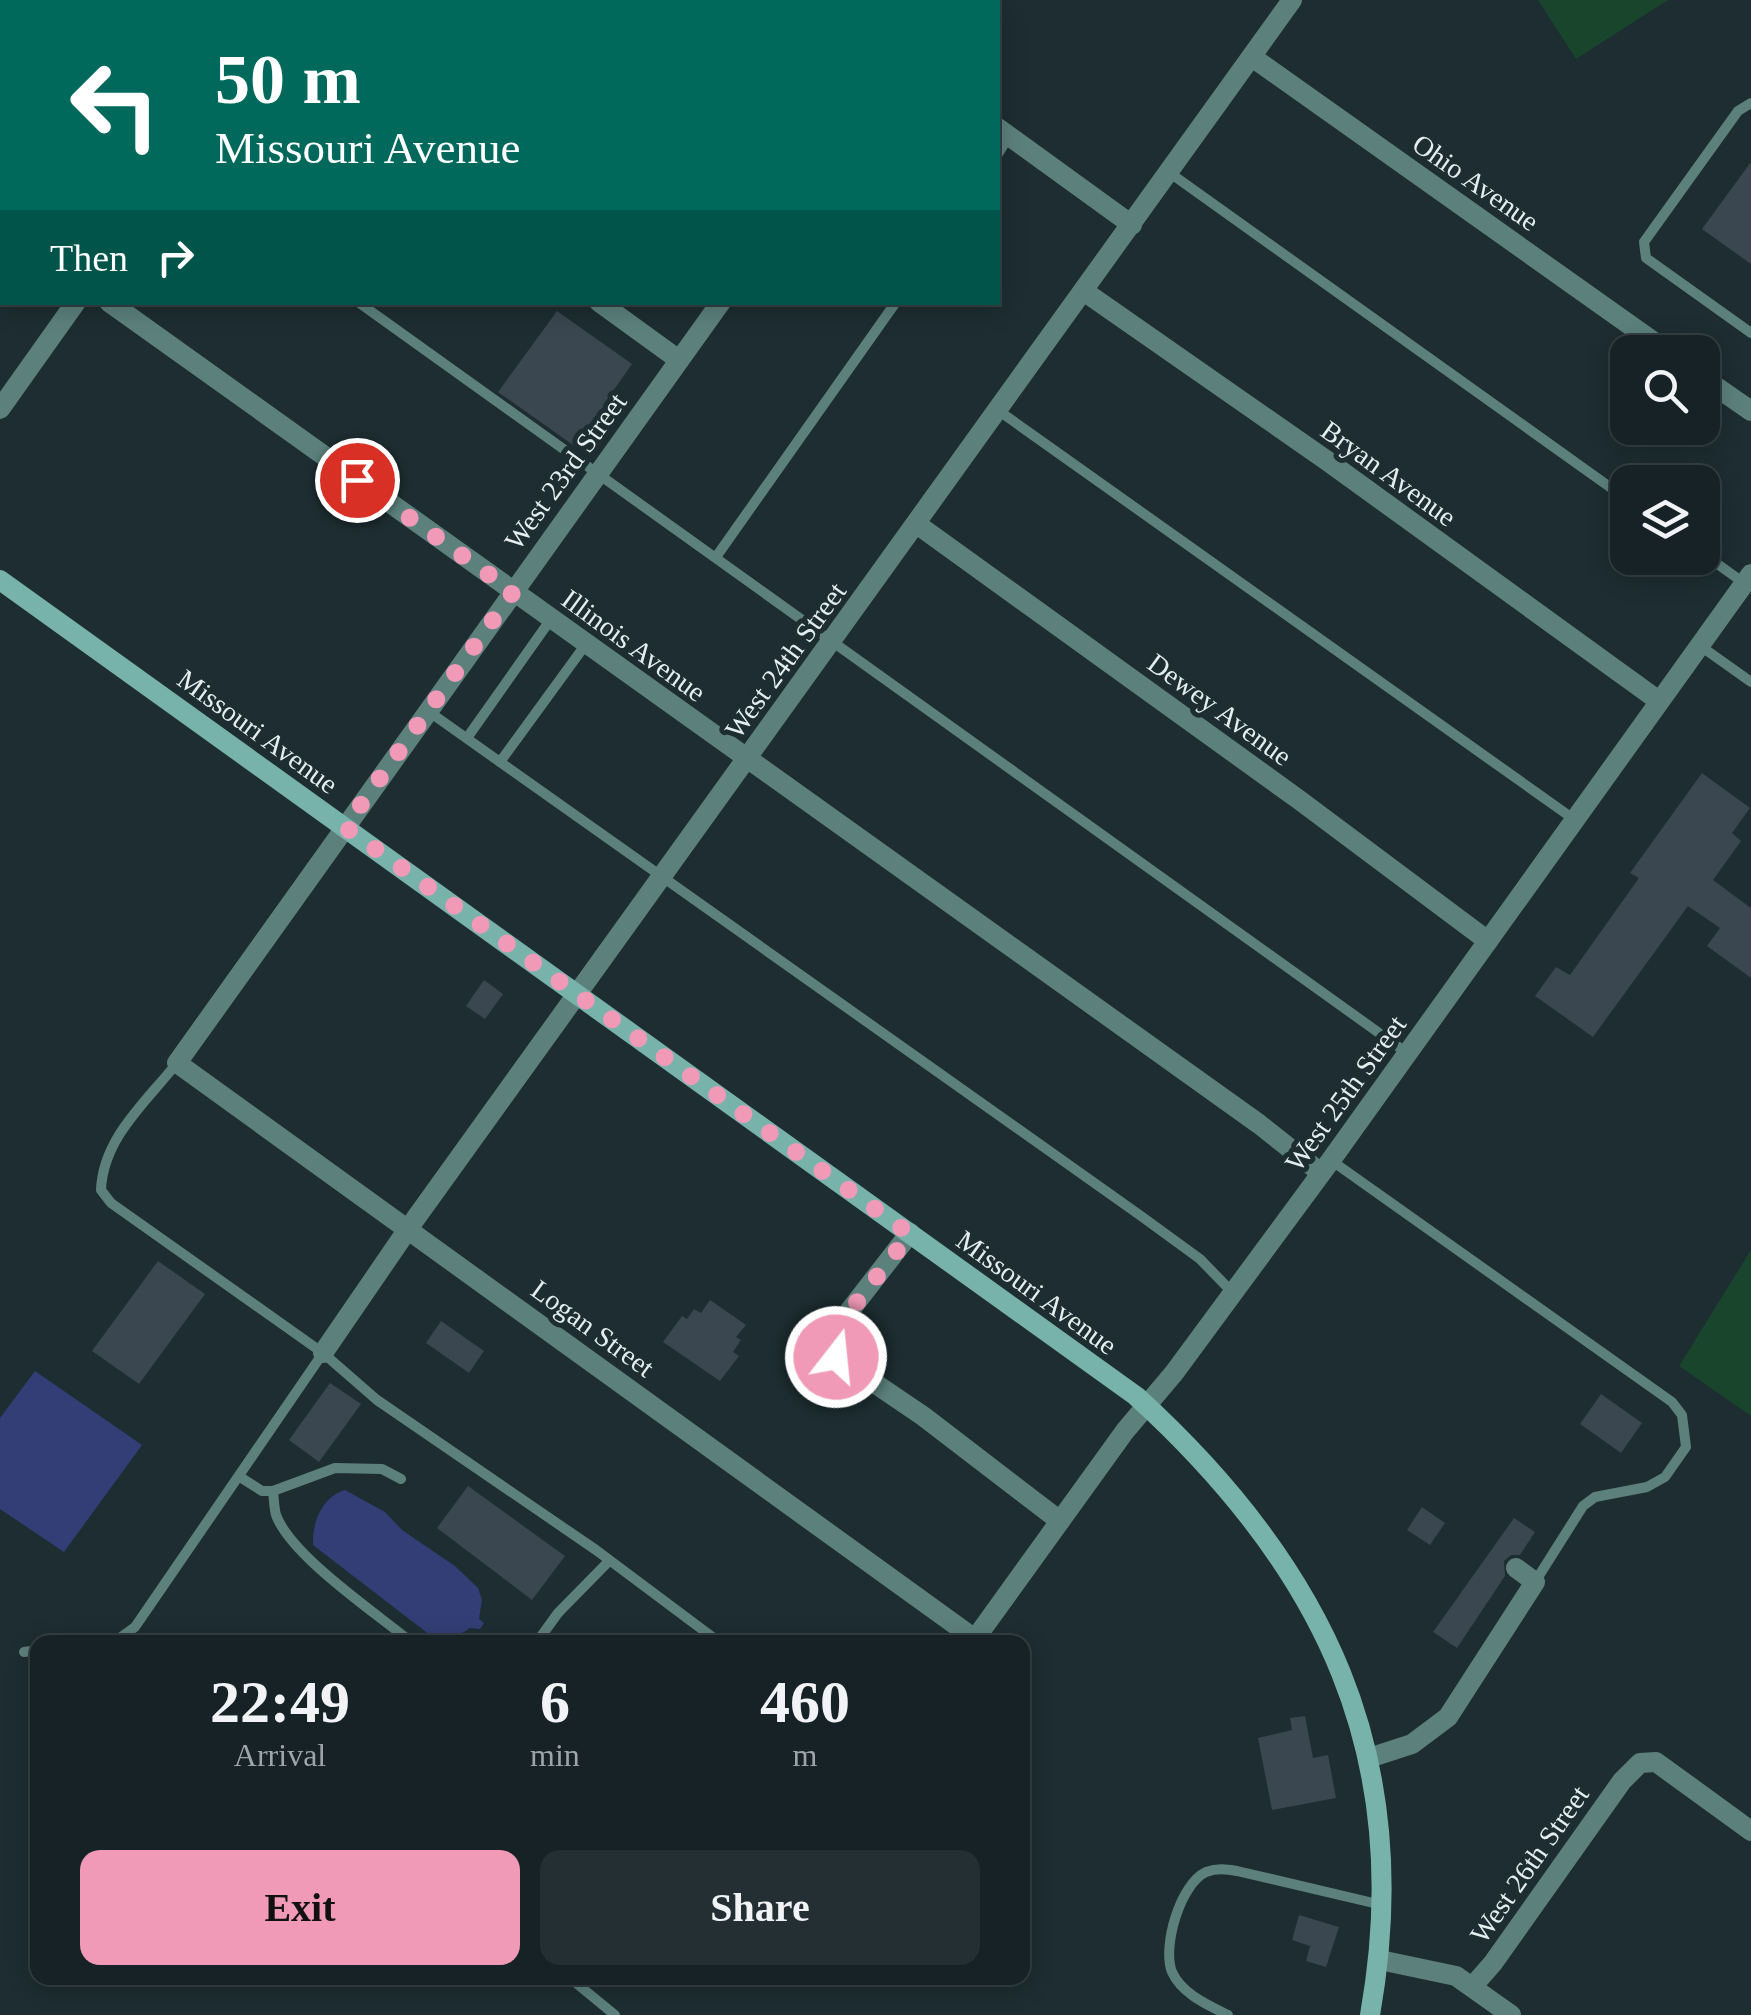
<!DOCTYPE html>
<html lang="en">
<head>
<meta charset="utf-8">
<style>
	:root { --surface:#162225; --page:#232f32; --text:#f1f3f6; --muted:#9ea4a7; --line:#353f42; --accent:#f09ab7 }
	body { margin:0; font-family:"Times New Roman",serif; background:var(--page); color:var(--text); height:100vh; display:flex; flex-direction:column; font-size:38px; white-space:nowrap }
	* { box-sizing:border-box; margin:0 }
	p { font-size:32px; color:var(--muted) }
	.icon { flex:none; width:55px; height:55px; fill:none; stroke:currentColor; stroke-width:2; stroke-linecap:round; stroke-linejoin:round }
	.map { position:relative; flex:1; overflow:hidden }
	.side { position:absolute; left:30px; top:1635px; width:1000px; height:350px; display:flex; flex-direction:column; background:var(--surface); border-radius:20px; box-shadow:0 5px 25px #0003,0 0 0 2px var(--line) }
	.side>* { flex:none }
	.guide { position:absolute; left:0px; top:0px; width:1000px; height:305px; box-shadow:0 5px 25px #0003,0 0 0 2px var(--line); background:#00695c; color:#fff; overflow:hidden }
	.buttons { position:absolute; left:1610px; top:335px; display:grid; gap:20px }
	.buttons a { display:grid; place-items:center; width:110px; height:110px; border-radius:20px; background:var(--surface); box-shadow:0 5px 25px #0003,0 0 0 2px var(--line); font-size:50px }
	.pin { position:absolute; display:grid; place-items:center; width:85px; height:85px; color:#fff; margin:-42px; border:5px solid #fff; border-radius:50%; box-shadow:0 2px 10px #0007 }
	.me { position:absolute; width:110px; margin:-55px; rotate:16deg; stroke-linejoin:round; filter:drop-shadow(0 0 8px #0008) }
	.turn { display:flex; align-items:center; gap:35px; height:210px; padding:0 50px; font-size:45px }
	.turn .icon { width:130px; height:130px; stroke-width:2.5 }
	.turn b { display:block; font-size:70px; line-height:85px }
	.then { display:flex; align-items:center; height:95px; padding:0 50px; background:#0003; gap:20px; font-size:38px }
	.eta { display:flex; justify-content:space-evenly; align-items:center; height:170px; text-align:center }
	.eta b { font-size:60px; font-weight:800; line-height:70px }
	.cta { display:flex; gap:20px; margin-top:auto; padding:20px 50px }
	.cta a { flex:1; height:115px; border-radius:20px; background:var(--accent); color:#111; font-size:40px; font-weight:800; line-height:115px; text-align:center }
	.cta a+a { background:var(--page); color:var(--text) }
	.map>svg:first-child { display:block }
	.green { fill:#18452c }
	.water { fill:#323e75 }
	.building { fill:#3a4650 }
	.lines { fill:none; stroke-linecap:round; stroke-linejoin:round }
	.lane { stroke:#5c817c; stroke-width:10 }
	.street { stroke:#5c817c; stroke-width:20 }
	.secondary { stroke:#77b3ab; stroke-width:20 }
	.route { stroke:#f09ab7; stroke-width:18; stroke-dasharray:0 32.4 }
	.labels { text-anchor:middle; stroke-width:10; stroke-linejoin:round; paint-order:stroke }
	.street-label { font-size:28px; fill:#e4eef0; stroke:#1d2d31 }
</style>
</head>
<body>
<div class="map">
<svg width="1751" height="2015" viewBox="0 0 1751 2015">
	<rect width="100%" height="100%" fill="#1d2d31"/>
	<g class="green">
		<polygon points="1538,0 1668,0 1576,59"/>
		<polygon points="1751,1250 1751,1416 1679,1366"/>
	</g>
	<g class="water">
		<polygon points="35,1371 142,1445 64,1552 0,1509 0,1418"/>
		<path d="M 345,1490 L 385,1512 L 402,1530 L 455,1566 L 478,1588 L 482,1600 L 479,1619 L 484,1623 L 480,1629 L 470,1628 L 458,1636 L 439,1642 L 313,1545 C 312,1522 322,1497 345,1490 Z"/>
	</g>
	<g class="building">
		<polygon points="1751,162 1751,264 1702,229"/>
		<polygon points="557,311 632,364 606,401 611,405 580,450 498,392"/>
		<polygon points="1702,773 1750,808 1732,833 1741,841 1713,880 1751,908 1751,978 1707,946 1720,928 1688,906 1593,1037 1535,996 1556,967 1570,975 1639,878 1630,873"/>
		<polygon points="484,980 503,994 485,1019 466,1006"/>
		<polygon points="158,1261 205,1294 139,1384 92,1351"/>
		<polygon points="710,1300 746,1325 736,1337 741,1340 733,1352 739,1356 720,1381 663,1342 682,1316 687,1319 694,1309 701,1313"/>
		<polygon points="441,1321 484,1351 469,1373 426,1343"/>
		<polygon points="330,1383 361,1404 319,1462 289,1440"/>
		<polygon points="1601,1394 1642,1423 1621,1453 1580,1424"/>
		<polygon points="468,1486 565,1556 532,1600 437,1528"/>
		<polygon points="1422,1507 1445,1523 1430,1545 1407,1530"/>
		<polygon points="1514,1518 1535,1532 1520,1555 1511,1555 1504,1561 1505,1576 1457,1648 1433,1632"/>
		<polygon points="1305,1716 1313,1758 1328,1755 1336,1798 1272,1810 1258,1738 1292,1730 1290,1718"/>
		<polygon points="1299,1915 1339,1927 1326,1967 1306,1961 1310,1946 1292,1940"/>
	</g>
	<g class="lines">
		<g class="lane">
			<polyline points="429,0 433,2"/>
			<polyline points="0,47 2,49"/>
			<polyline points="1751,103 1738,111 1644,242 1646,258 1751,333"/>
			<polyline points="998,154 1009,136"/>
			<polyline points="1170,173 1628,500"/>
			<polyline points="358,302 1407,1053"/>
			<polyline points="999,411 1575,820"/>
			<polyline points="1702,553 1744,583"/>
			<polyline points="716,557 896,302"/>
			<polyline points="1699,645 1751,682"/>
			<polyline points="428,711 1141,1216 1200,1259 1232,1292"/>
			<polyline points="467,738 551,619"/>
			<polyline points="500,762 586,644"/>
			<path d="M 177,1063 C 146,1102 103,1138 101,1190 L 111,1203 L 323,1353 L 377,1400 L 596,1550 L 719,1642"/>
			<polyline points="1332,1161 1672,1402 1682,1415 1686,1447 1665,1477 1647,1487 1595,1497 1583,1506 1535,1582"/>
			<polyline points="240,1477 262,1491 273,1491 335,1468 382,1469 401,1479"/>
			<path d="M 273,1491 C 274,1499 274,1508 276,1515 C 291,1556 376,1613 411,1642"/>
			<polyline points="96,1642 117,1640 135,1627 323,1353"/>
			<polyline points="537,1642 558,1613 609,1561"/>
			<polyline points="24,1652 38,1650"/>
			<polyline points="570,1978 615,2015"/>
			<path d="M 1228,2015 C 1208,2005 1182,1994 1172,1972 C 1162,1947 1180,1884 1206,1872 C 1217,1868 1226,1869 1237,1871 L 1382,1905"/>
		</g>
		<g class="street">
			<polyline points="183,0 186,2"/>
			<polyline points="679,0 682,2"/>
			<polyline points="289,2 291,0"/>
			<polyline points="938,2 939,0"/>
			<polyline points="1252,57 1668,352"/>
			<polyline points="998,128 1132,225"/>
			<polyline points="0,225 2,227"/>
			<polyline points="1085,292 1326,460 1659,701"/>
			<polyline points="109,302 1259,1124 1321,1173"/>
			<polyline points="599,302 679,360"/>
			<polyline points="721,302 177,1063 975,1639 1125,1431 1174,1373 1331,1160 1751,574"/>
			<polyline points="1702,377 1751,411"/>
			<polyline points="0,409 76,302"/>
			<polyline points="918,525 1298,799 1488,941"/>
			<polyline points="910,1233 837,1327 832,1338 836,1357 923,1416 1060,1521"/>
			<polyline points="323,1353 408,1229 1292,0"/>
			<polyline points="1369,1758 1412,1744 1448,1717 1535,1582 1516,1568"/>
			<polyline points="1380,1960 1456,1976 1511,2015"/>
			<polyline points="1472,1987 1493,1963 1622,1781 1640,1763 1656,1762 1751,1831"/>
		</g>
		<path class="secondary" d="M 0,580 L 1136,1396 C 1325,1568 1416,1757 1370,2015"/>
	</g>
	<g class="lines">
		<polyline class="route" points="357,480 513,592 345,827 910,1234 837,1328 832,1338 836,1357"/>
	</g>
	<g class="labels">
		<g class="street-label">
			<text transform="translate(1476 182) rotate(35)" y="10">Ohio Avenue</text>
			<text transform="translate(565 471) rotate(-54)" y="10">West 23rd Street</text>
			<text transform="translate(1389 473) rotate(36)" y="10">Bryan Avenue</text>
			<text transform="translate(634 645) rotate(36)" y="10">Illinois Avenue</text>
			<text transform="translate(785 660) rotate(-54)" y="10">West 24th Street</text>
			<text transform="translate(1220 709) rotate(36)" y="10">Dewey Avenue</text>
			<text transform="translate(258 731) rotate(36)" y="10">Missouri Avenue</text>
			<text transform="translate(1345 1093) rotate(-54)" y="10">West 25th Street</text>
			<text transform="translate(1037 1292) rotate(36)" y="10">Missouri Avenue</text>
			<text transform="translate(593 1328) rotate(36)" y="10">Logan Street</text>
			<text transform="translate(1529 1864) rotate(-55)" y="10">West 26th Street</text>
		</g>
	</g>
</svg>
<div class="buttons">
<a><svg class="icon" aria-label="search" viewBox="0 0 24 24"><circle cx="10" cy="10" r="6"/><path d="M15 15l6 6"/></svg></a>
<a><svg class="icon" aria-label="layers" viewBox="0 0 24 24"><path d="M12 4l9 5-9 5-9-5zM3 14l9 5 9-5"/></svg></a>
</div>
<div class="pin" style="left:357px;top:480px;background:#d93025"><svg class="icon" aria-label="arrive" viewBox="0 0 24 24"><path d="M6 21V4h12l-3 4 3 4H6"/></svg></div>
<svg class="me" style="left:836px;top:1357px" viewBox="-20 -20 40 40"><circle r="17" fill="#f09ab7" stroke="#fff" stroke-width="3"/><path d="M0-11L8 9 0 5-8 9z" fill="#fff"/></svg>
<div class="guide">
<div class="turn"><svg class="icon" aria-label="left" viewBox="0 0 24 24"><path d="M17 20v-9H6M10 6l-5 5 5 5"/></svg><div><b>50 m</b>Missouri Avenue</div></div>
<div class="then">Then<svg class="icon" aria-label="right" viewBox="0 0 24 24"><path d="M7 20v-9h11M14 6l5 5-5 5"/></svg></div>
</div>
<section class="side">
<div class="eta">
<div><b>22:49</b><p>Arrival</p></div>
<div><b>6</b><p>min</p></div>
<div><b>460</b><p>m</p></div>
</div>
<div class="cta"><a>Exit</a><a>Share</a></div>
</section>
</div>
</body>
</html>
